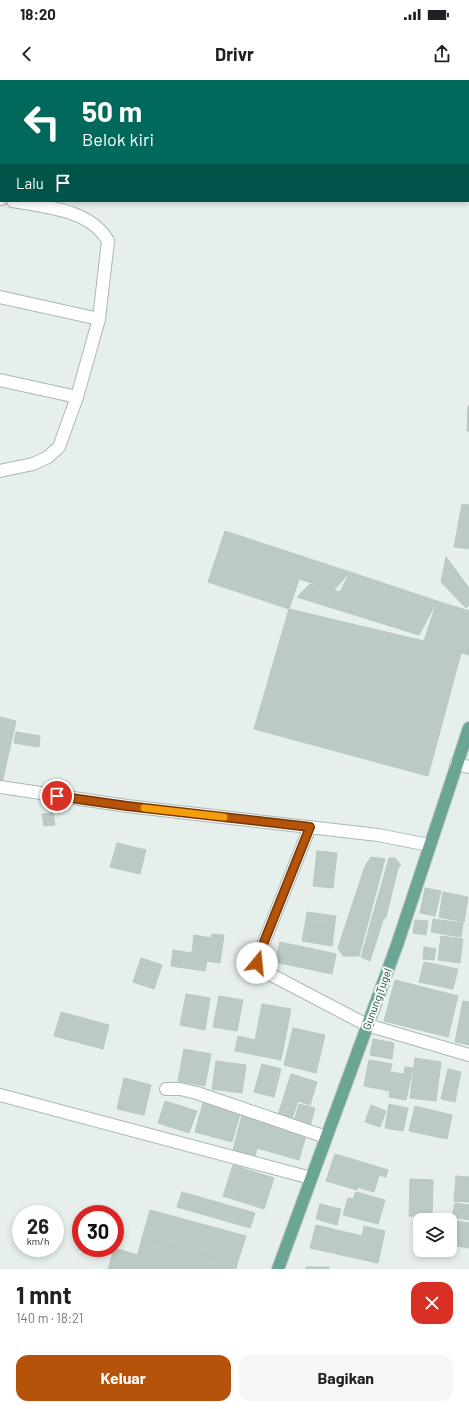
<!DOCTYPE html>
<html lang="id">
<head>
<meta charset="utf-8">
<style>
	:root { --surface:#fff; --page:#f6f6f6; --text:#202124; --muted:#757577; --accent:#b45309 }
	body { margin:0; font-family:Barlow,sans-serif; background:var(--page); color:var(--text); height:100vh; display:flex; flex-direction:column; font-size:15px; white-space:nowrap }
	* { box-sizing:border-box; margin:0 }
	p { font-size:13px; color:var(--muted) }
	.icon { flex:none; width:22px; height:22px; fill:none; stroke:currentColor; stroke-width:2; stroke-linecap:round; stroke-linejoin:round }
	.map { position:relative; height:1189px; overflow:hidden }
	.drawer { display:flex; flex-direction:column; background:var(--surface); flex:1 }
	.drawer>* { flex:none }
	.banner { position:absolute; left:0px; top:0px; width:469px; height:122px; box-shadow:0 2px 6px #0003; background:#00695c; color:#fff; overflow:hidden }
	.controls { position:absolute; left:413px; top:1133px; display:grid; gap:8px }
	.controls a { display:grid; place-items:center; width:44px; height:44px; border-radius:8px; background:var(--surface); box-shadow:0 2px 6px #0003; font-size:20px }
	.speed { position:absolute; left:12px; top:1125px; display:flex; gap:8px; font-size:20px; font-weight:700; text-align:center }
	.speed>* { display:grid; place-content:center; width:52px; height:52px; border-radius:50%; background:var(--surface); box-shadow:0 2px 6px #0003; line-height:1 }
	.speed small { font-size:10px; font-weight:400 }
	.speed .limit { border:6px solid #d22; background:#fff; color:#111 }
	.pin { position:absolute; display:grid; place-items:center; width:34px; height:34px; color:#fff; margin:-17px; border:2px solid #fff; border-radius:50%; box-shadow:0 1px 4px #0007 }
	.me { position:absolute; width:44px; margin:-22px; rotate:17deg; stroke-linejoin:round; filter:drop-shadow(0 0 3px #0008) }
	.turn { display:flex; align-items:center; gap:14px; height:84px; padding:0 16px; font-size:18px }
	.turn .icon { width:52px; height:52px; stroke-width:2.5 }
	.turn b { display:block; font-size:28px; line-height:34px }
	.then { display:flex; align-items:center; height:38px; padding:0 16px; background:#0003; gap:8px; font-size:15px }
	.round { display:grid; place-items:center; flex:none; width:42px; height:42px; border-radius:12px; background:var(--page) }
	.head { display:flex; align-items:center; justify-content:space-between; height:68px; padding:0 16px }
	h1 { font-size:24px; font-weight:700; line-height:30px }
	.cta { display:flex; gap:8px; margin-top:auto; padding:8px 16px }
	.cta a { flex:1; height:46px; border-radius:12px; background:var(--accent); color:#fff; font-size:16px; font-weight:700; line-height:46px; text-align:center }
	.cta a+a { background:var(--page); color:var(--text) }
	.status { display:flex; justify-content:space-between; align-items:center; height:28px; padding:0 20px; background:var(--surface); direction:ltr }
	.status svg { height:11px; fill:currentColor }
	header { display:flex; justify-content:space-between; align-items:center; height:52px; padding:0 16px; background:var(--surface); font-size:18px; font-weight:700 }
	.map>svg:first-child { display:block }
	.building { fill:#bbcac4; stroke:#b8c9c2 }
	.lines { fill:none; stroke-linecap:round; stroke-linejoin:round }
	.minor-casing { stroke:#a8b8b2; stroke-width:14 }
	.primary-casing { stroke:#c2cac8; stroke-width:14 }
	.minor { stroke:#fff; stroke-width:12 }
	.primary { stroke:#6aa596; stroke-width:12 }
	.route-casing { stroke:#753606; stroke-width:10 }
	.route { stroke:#b45309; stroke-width:7 }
	.slow { stroke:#f59e0b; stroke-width:7 }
	.labels { text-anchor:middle; stroke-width:4; stroke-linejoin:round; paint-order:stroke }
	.street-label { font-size:11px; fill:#24423a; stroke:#f7fbf9 }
</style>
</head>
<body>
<div class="status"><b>18:20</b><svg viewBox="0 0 49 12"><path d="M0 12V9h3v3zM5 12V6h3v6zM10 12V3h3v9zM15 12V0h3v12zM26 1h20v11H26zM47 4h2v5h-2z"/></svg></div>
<header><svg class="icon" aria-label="back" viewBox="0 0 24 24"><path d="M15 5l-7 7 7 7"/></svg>Drivr<svg class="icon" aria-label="share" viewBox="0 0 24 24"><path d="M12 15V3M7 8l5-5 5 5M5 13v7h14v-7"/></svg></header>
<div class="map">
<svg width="469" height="1189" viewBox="0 0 469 1189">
	<rect width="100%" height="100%" fill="#e6efeb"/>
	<g class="building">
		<polygon points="468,326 469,326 469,351 467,351"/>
		<polygon points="462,424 469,425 469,469 454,467"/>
		<polygon points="225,451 350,492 334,510 299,499 289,529 208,502"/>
		<polygon points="225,476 267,488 264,497 222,485"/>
		<polygon points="446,477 469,508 469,525 466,528 441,502"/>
		<polygon points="350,492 437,521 419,555 297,517 310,504 340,512"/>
		<polygon points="437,521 469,531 469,575 424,561"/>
		<polygon points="289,529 424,561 461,573 428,696 254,649"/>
		<polygon points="0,637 16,641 2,703 0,703"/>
		<polygon points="16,652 40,656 39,667 14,663"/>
		<polygon points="53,733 55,745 44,746 42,734"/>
		<polygon points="117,763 146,770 140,794 110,787"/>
		<polygon points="317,771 337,773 333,808 313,806"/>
		<polygon points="371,777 385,779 359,876 343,876 338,868 365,786"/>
		<polygon points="389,778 395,778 401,785 398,788 386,837 383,840 370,881 361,877"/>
		<polygon points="425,808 441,811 435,836 420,833"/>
		<polygon points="443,812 468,817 464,842 439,837"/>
		<polygon points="307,832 336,836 334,849 305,845"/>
		<polygon points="433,839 463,843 461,857 431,852"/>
		<polygon points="415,840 428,841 426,855 413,853"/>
		<polygon points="305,845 334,849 332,866 302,861"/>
		<polygon points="212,854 224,855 220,883 207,881 205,891 171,886 173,870 192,873 194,855 211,858"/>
		<polygon points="441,856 463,859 460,883 438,880"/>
		<polygon points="280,862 336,874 332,894 275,882"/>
		<polygon points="424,867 436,869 434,880 423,879"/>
		<polygon points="141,878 162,885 154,909 133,902"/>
		<polygon points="424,882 458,889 453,909 419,902"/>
		<polygon points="395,900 458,916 448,957 384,941"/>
		<polygon points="186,914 210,918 205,950 180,945"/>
		<polygon points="219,916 243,920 237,951 213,947"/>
		<polygon points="463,921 469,922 469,965 455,962"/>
		<polygon points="262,924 291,929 281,980 235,971 238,956 255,960"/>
		<polygon points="61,932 109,945 103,969 54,956"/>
		<polygon points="293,948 325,955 316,993 284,985"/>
		<polygon points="373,959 394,963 392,979 370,975"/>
		<polygon points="184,969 211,974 205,1006 178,1001"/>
		<polygon points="415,978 441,982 436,1021 410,1018"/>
		<polygon points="369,980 392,984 390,992 404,994 405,987 413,988 406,1020 389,1017 390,1011 364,1006"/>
		<polygon points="216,981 246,985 242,1013 212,1009"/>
		<polygon points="262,984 281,989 274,1017 254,1012"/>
		<polygon points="448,989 461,992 455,1022 441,1019"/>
		<polygon points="291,994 317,1002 310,1025 298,1021 292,1039 278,1035"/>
		<polygon points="124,998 151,1005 144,1035 117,1029"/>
		<polygon points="165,1021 197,1031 189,1053 158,1043"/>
		<polygon points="203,1023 240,1034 232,1062 195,1052"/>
		<polygon points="299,1024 315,1028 310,1046 294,1042"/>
		<polygon points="389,1024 408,1028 403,1051 385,1048"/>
		<polygon points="371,1025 386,1031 380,1047 365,1042"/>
		<polygon points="415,1026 452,1035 447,1059 409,1051"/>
		<polygon points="242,1035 264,1041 254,1080 232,1074"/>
		<polygon points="264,1041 307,1052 299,1080 257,1068"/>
		<polygon points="335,1074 365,1083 357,1110 326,1101"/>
		<polygon points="365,1083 388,1090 386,1097 379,1095 374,1112 357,1107"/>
		<polygon points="233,1085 274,1098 264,1129 223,1116"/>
		<polygon points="456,1096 469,1097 469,1122 454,1121"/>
		<polygon points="410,1099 433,1100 432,1137 409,1136"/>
		<polygon points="182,1112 255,1133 250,1148 177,1127"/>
		<polygon points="356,1112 385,1120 378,1144 343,1135 348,1118 353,1119"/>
		<polygon points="455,1123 469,1125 469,1140 452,1137"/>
		<polygon points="320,1124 341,1129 337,1145 316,1139"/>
		<polygon points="150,1130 246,1156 237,1184 142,1158"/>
		<polygon points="452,1140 469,1143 469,1168 450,1165"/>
		<polygon points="316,1145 362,1156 364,1146 385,1151 378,1183 310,1168"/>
		<polygon points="142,1158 237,1184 236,1189 134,1189"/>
		<polygon points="114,1168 138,1175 134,1189 108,1189"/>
		<rect x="306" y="1187" width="23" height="2"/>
	</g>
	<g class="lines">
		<g class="minor-casing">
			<g id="minor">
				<polyline points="0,119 1,119"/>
				<polyline points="0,217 99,239"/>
				<polyline points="0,300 77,317"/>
				<path d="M 0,391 L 33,384 L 48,377 L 59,367 L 77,317 L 99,239 L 108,161 C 90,129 45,127 13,121"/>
				<polyline points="456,684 469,687"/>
				<polyline points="0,707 127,726 378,755 429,765"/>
				<polyline points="310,747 258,877 257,883 260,889 367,945 469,975"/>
				<polyline points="166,1009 180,1009 197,1013 326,1057"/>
				<polyline points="0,1015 311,1098"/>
			</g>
		</g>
		<g class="primary-casing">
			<polyline id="primary" points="278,1189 397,865 469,648"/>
		</g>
		<use href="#minor" class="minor"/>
		<use href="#primary" class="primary"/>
	</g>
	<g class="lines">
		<g class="route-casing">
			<polyline id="route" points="57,716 127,726 310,747 258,877 257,883"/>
		</g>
		<use href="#route" class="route"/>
		<polyline class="slow" points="144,728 224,737"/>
	</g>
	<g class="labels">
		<g class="street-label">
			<text transform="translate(377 919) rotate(-70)" y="4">Gunung Tugel</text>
		</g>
	</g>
</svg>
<div class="controls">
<a><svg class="icon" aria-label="layers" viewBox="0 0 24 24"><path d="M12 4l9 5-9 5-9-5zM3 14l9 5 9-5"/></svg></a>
</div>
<div class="speed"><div>26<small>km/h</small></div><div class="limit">30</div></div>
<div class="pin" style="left:57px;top:716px;background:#d93025"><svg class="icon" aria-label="arrive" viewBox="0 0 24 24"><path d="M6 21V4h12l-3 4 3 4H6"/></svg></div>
<svg class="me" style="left:257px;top:883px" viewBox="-20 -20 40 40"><circle r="19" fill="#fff"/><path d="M0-13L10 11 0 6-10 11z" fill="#b45309"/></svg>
<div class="banner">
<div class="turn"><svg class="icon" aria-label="left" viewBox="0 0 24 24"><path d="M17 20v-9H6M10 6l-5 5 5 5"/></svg><div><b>50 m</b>Belok kiri</div></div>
<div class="then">Lalu<svg class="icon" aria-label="arrive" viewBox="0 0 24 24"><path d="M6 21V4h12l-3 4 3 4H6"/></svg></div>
</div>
</div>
<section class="drawer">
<div class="head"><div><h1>1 mnt</h1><p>140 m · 18:21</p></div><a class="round" style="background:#d93025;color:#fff"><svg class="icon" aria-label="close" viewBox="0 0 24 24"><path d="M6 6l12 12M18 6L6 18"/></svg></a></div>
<div class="cta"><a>Keluar</a><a>Bagikan</a></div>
</section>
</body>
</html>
